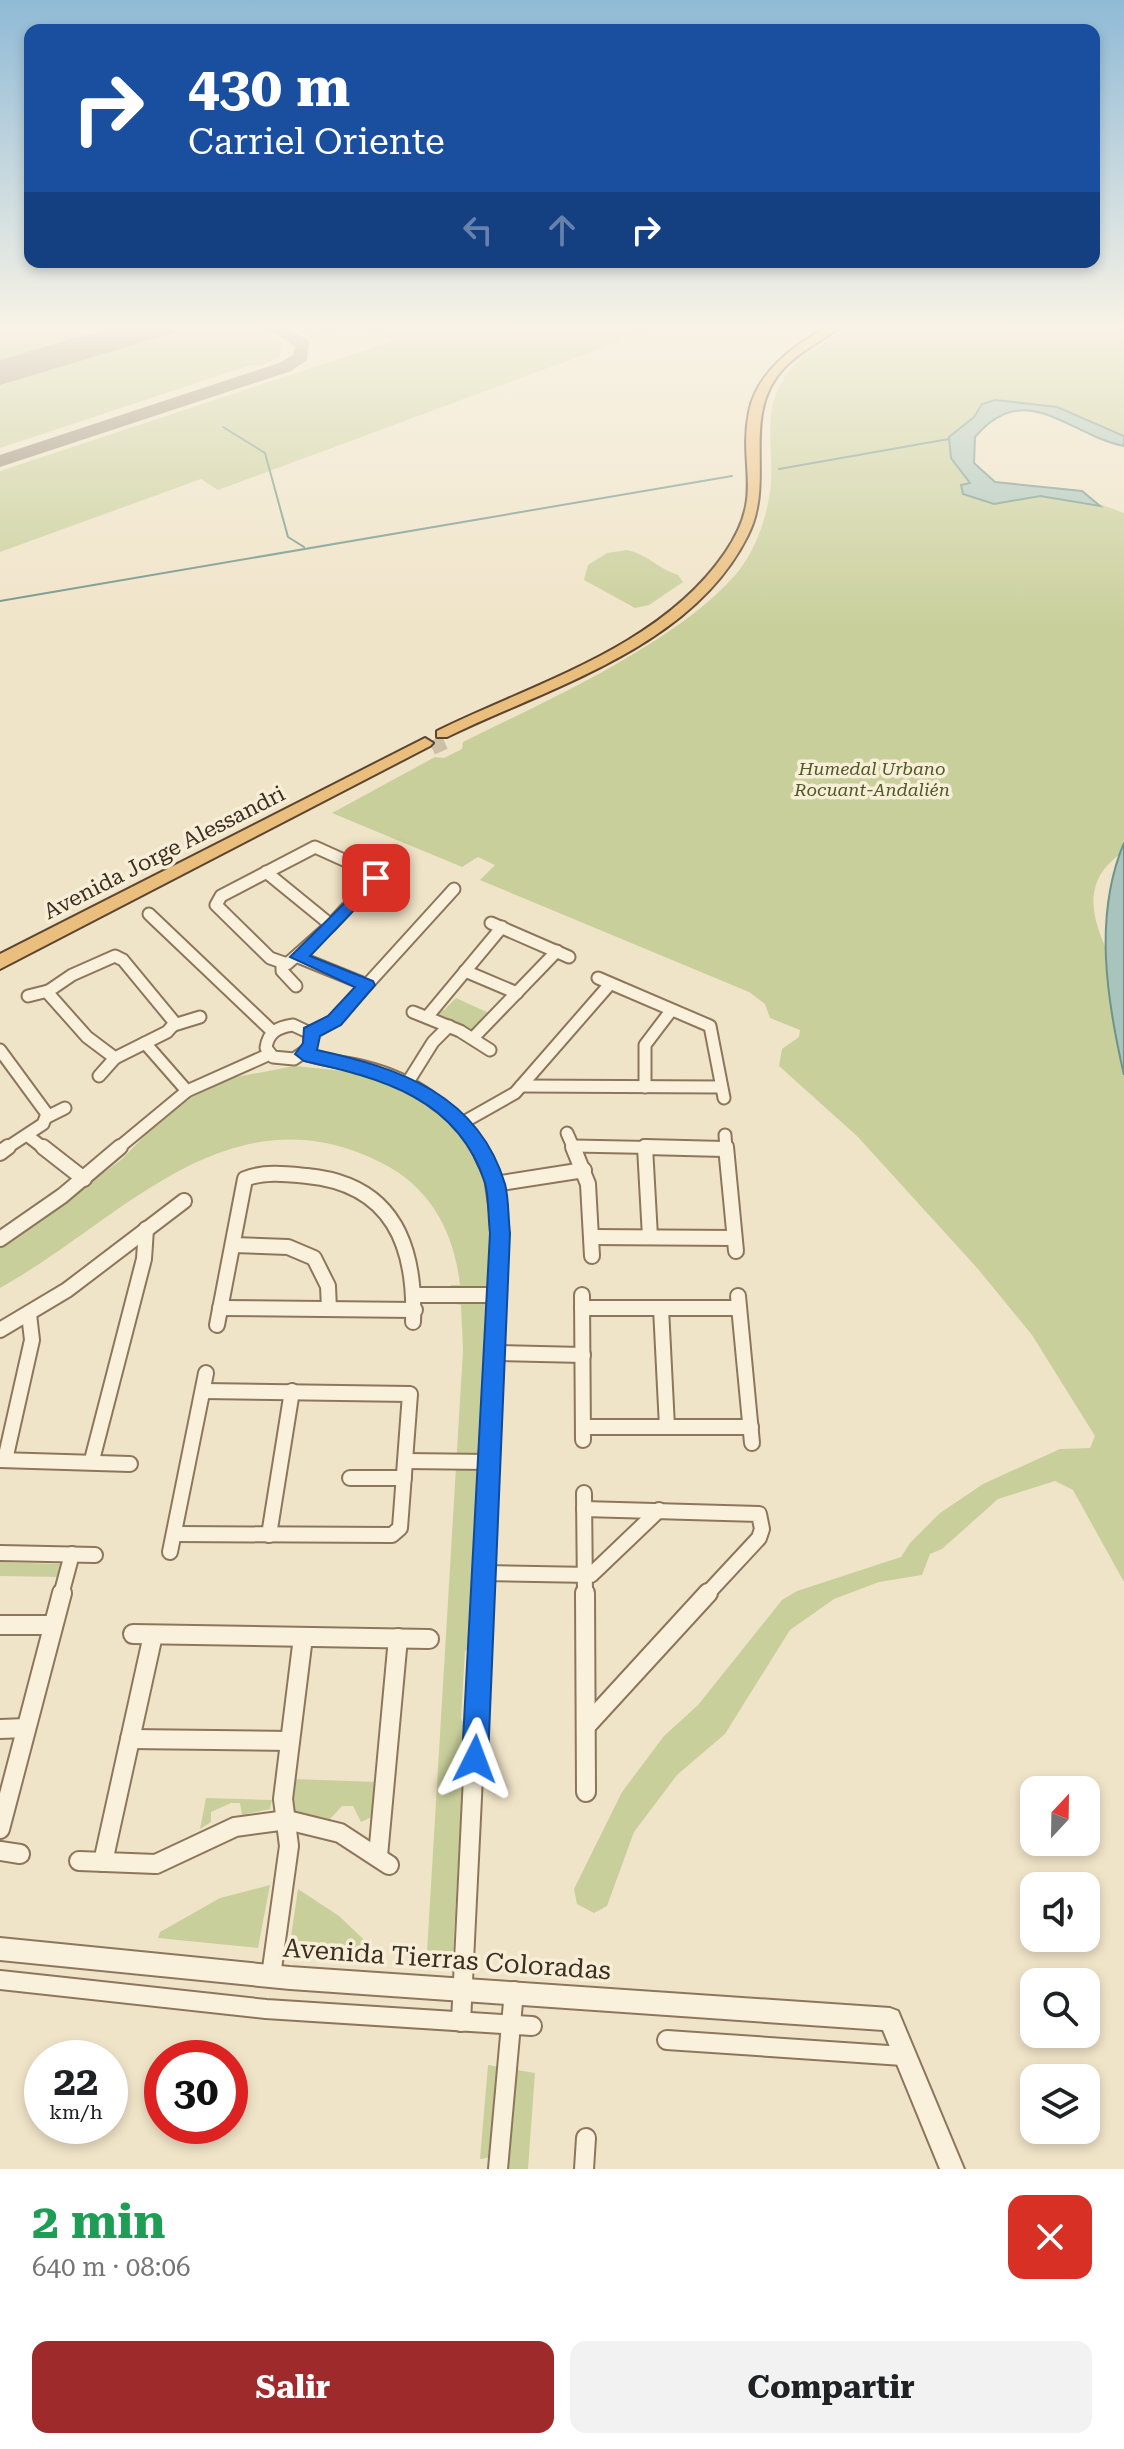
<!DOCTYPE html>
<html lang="es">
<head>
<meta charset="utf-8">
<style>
	:root { --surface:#fff; --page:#f2f2f2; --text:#202124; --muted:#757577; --accent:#9e2a2b }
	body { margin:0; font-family:"Roboto Serif",serif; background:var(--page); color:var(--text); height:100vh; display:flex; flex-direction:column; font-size:30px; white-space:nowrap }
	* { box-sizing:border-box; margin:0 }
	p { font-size:26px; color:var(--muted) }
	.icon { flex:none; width:44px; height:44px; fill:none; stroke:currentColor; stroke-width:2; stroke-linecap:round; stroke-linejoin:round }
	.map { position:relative; height:2169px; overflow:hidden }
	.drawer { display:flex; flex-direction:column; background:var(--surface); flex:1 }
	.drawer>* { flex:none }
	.top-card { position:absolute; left:24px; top:24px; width:1076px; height:244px; border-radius:16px; box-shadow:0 4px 12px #0003; background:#1a4fa0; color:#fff; overflow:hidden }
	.needle { width:52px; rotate:22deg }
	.fabs { position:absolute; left:1020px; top:1776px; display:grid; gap:16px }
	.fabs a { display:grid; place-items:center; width:80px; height:80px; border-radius:16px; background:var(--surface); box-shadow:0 4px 12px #0003; font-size:40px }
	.speed { position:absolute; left:24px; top:2040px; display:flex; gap:16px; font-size:40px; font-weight:700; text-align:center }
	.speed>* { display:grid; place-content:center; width:104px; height:104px; border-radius:50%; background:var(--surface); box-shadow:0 4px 12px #0003; line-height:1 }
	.speed small { font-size:20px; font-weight:400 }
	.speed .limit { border:12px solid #d22; background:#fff; color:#111 }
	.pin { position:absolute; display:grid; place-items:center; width:68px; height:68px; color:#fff; margin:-34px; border-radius:16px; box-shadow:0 4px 12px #0006 }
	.me { position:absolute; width:88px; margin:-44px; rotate:3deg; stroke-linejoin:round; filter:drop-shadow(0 0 6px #0008) }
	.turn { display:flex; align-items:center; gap:28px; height:168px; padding:0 32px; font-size:36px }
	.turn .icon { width:104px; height:104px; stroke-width:2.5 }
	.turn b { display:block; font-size:56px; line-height:68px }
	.lanes { display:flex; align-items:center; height:76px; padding:0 32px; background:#0003; justify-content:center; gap:40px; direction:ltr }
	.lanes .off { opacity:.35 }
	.round { display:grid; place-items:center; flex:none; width:84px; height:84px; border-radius:16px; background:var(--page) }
	.overview { display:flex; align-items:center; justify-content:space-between; height:136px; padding:0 32px }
	h1 { font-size:48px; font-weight:700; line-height:60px; color:#1e9e55 }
	.button { display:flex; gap:16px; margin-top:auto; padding:16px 32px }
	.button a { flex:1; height:92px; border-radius:16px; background:var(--accent); color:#fff; font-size:32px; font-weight:700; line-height:92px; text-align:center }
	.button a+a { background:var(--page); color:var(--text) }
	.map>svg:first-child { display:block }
	.green { fill:#c9cf9b; fill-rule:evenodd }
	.water { fill:#a9c4bc; stroke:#6f938a; stroke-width:2 }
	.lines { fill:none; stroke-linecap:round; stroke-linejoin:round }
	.stream { stroke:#6f938a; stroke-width:2 }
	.taxiway { fill:#968974; fill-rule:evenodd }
	.runway { fill:#968974; fill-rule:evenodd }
	.trunk-tunnel { stroke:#ccc0a6; stroke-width:14; stroke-dasharray:14 7; stroke-linecap:butt }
	.minor-far2-casing { stroke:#8d765c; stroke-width:15 }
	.minor-far1-casing { stroke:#8d765c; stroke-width:18 }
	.minor-casing { stroke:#8d765c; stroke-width:22 }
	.tertiary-casing { stroke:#8d765c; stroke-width:4 }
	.trunk-casing { stroke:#5b4430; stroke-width:4 }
	.minor-far2 { stroke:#faf1dc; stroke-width:11 }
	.minor-far1 { stroke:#faf1dc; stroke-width:14 }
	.minor { stroke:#faf1dc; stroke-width:18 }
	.tertiary { fill:#faf1dc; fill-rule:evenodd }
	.trunk { fill:#eabe7c; fill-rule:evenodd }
	.route { fill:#1a73e8; stroke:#114b97; stroke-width:2 }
	.labels { text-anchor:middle; stroke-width:7; stroke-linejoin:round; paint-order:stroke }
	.far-park-label { font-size:18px; font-style:italic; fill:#4d5a26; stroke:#f7eed8 }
	.street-label { font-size:22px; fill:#3d2e20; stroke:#f7eed8 }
	.near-street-label { font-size:26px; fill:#3d2e20; stroke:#f7eed8 }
</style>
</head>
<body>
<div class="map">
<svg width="1124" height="2169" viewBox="0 0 1124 2169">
	<rect width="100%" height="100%" fill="#f0e4c8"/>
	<g class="green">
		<polygon points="0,325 120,325 0,360"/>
		<polygon points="286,325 664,325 218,490 201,479 0,552 0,471 393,341 354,326 310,338"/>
		<path d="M 853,325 L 1124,325 L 1124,439 C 1095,434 1021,400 996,413 C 986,419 976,429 966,436 L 978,478 L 1026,494 L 1089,500 L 1124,513 L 1124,1582 L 1073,1490 L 1055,1481 L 998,1499 L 942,1549 L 930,1554 L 922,1575 L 879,1582 L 834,1599 L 790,1630 L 725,1734 L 677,1775 L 634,1832 L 607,1906 L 594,1913 L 577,1904 L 574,1889 L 622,1792 L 664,1736 L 698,1705 L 782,1600 L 797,1591 L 901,1557 L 910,1543 L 940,1513 L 983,1484 L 1060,1449 L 1090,1448 L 1095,1436 L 1032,1335 L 978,1269 L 857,1136 L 779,1066 L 782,1049 L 799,1037 L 800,1030 L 770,1018 L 765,1004 L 749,992 L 480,880 L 495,865 L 478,857 L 462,867 L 332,813 L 435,757 L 444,758 L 462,749 L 463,742 C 546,701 677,643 737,573 C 756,550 769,512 771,482 C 773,441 761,407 789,371 C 806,351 830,339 853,325 ZM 1119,855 L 1105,946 C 1090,912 1085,880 1119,855 Z"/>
		<polygon points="246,326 283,343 280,356 261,366 251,365 0,448 0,384 173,332"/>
		<path d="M 627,550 C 647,554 657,568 678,575 L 683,582 L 649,605 L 635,608 L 584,580 L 588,565 L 607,553 Z"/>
		<polygon points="456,998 491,1014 471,1032 437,1018 437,1011 444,1010"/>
		<path d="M 295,1066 L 365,1073 L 417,1096 L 453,1126 L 476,1157 L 490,1192 L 492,1224 L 469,1648 L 465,1651 L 461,1719 L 466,1726 L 453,1951 L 427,1952 L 463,1350 L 461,1305 L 449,1303 L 451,1285 L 460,1285 C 454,1232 431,1188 382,1163 C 228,1085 121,1221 0,1288 L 0,1248 L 121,1160 L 163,1117 L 194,1096 L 231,1078 Z"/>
		<polygon points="0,1562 60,1564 59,1577 0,1576"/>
		<polygon points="294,1779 377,1782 372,1817 361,1822 353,1806 342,1806 330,1819 294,1812 290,1805"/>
		<polygon points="206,1798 272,1800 270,1809 242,1815 240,1803 231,1803 211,1812 211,1822 200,1829"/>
		<polygon points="270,1885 258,1948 158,1938 160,1932 220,1898"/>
		<polygon points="298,1889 339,1916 378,1953 379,1959 289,1950"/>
		<polygon points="488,2065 535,2073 528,2169 502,2169 503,2155 480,2159"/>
	</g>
	<g class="water">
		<path d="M 995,400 L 1057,407 L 1124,436 L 1124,446 C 1068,435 1026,377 975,437 L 974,463 L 995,482 L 1082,491 L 1100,506 L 1040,496 L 994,504 L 963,494 L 961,485 L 970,483 L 951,458 L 949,437 L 974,417 L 982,404 Z"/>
		<path d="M 1124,843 L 1124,1075 C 1107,1001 1093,916 1124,843 Z"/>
	</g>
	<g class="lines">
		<g class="stream">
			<polyline points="223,427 265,453 288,537 304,547"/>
			<polyline points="779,469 949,439"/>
			<polyline points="0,601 732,476"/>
		</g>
		<polygon class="taxiway" points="263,325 283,325 309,341 307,360 291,371 0,467 0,455 279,363 293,355 295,346"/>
		<polygon class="runway" points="118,325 179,325 173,333 0,385 0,360"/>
		<polyline class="trunk-tunnel" points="432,748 450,740"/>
		<g class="minor-far2-casing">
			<g id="minor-far2">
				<polygon points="315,847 377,875 331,925 287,964 270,958 216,905 221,896"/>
				<polyline points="266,872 331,925"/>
				<polyline points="377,875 393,877"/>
				<polyline points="149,914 273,1032"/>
				<polyline points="491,923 569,957"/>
				<polygon points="115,956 123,960 175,1023 167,1032 115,1058 87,1037 47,992 72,975"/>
				<polyline points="298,957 367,985"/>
				<polyline points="282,964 282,971 296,986"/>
				<polyline points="465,971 517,993"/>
				<polyline points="598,978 710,1026 724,1098"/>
				<polyline points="28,996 48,991"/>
				<polyline points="413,1012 460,1031 490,1050"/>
				<polyline points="427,1017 502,927"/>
				<polyline points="174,1025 200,1017"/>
				<path d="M 293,1025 L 310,1033 L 310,1048 L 294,1059 L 273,1057 L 266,1048 C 268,1032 278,1027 293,1025 Z"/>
				<polyline points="310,1033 335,1020 454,889"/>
				<polyline points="473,1038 557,951"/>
				<polyline points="145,1043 187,1091"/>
				<polyline points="0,1050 47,1114 43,1124 5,1149"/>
				<path d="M 304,1054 C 324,1061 345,1062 365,1067 C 414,1079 452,1108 479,1149"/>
				<polyline points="99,1076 115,1058"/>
				<polyline points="408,1082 433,1042 449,1026"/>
				<polyline points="521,1086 720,1087"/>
				<polyline points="645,1087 645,1045 670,1012"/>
				<polyline points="47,1117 65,1108"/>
				<polyline points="462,1123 515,1093 610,984"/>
				<polyline points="567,1133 574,1149"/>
				<polyline points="725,1135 726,1149"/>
				<polyline points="28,1136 45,1149"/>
				<polyline points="574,1146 724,1149"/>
				<polyline points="117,1149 187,1091 270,1054"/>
			</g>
		</g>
		<g class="minor-far1-casing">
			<g id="minor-far1">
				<polyline points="43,1147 84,1179"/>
				<polyline points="478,1147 492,1177 500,1233 482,1595"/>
				<polyline points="573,1147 588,1184 592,1256"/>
				<polyline points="645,1147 724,1149"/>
				<polyline points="645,1147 650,1237"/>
				<polyline points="726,1147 736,1251"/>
				<polyline points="0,1153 8,1147"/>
				<polyline points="495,1184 584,1170"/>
				<polyline points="592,1237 734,1238"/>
				<polyline points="0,1239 62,1196 120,1147"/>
				<polyline points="233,1245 288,1247 314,1258 328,1286 329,1309"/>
				<polyline points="416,1295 497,1295"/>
				<polyline points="582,1295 583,1440"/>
				<polyline points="738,1296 752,1443"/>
				<polyline points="220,1308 415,1310"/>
				<polyline points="582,1308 739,1308"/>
				<polyline points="661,1308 667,1427"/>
				<path d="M 217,1325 L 245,1179 C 264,1171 287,1174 307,1176 C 392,1184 416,1245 413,1322"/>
				<polyline points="0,1330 67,1290 184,1201"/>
				<polyline points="494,1353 583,1355"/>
				<polyline points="583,1427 751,1427"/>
				<polyline points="0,1460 130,1464"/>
				<polyline points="5,1460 32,1340 29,1314"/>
				<polyline points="92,1460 144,1259 146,1229"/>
				<polyline points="406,1461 489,1462"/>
				<polyline points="350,1478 404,1478"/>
				<polyline points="584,1493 585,1595"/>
				<polyline points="584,1509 759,1514 762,1529 759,1538 706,1595"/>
				<polyline points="174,1534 392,1535 400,1528 410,1394 203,1391"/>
				<polyline points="269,1535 292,1391"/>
				<polyline points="170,1552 206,1373"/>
				<polyline points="0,1553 95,1555"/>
				<polyline points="484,1573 591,1575 659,1510"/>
				<polyline points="61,1595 72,1554"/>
			</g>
		</g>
		<g class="minor-casing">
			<g id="minor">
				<polyline points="585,1593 586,1792"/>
				<polyline points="0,1625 53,1625"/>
				<polyline points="133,1634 429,1639"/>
				<polyline points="587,1725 708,1593"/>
				<polyline points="0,1729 26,1728"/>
				<polyline points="130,1739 290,1741"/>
				<polyline points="0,1829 62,1593"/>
				<polyline points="0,1851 20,1854"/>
				<polyline points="378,1856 398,1638"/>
				<polyline points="79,1861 156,1864 235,1827 287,1820 340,1833 389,1865"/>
				<polyline points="103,1862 153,1635"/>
				<polyline points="271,1976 289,1846 283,1799 303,1637"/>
				<polyline points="0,1980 266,2009 532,2026"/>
				<polyline points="461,2022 482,1593"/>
				<polyline points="667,2040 903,2056"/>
				<polyline points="498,2169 514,1991"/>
				<polyline points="584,2169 586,2138"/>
			</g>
		</g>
		<g class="tertiary-casing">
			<polygon id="tertiary" points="0,1938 290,1967 890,2008 898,2011 964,2169 940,2169 883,2030 290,1989 0,1960"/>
		</g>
		<g class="trunk-casing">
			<g id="trunk">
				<path d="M 830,325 L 843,325 C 824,340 801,350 784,368 C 739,416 776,480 748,535 C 693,647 552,686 447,737 L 437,737 L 437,731 C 534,683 660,648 725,553 C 765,494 738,469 749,412 C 757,371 796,344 830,325 Z"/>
				<polygon points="425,738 433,743 430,746 0,969 0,954"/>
			</g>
		</g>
		<use href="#minor-far2" class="minor-far2"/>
		<use href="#minor-far1" class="minor-far1"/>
		<use href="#minor" class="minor"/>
		<use href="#tertiary" class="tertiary"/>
		<use href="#trunk" class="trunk"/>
	</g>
	<linearGradient id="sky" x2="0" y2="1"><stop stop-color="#8fbad6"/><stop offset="0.52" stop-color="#f8f3e6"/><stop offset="1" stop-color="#f8f3e6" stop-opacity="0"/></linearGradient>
	<rect width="1124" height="629" fill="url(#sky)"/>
	<path class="route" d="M 376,872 L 384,878 L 382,881 L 310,956 L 373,981 L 375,985 L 341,1025 L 320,1036 L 317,1050 C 399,1068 478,1094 505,1184 C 509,1199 508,1218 510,1233 L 488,1759 L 484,1768 L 475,1772 L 465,1768 L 462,1759 L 490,1233 C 488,1217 489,1198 485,1183 C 458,1098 381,1078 304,1061 L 295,1054 L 303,1043 L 304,1028 L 328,1016 L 355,987 L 290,957 Z"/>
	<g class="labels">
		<g class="far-park-label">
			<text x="872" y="775">Humedal Urbano<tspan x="872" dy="21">Rocuant-Andalién</tspan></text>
		</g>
		<g class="street-label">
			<text transform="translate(164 852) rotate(-27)" y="8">Avenida Jorge Alessandri</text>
		</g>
		<g class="near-street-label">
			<text transform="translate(447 1959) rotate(4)" y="9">Avenida Tierras Coloradas</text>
		</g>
	</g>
</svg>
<div class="fabs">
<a><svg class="needle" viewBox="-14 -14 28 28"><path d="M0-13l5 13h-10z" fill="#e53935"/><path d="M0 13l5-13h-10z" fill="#757577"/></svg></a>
<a><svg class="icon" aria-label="sound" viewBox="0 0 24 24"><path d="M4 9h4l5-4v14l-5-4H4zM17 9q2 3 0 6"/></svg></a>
<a><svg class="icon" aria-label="search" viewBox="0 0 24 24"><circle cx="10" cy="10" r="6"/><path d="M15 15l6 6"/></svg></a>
<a><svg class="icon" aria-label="layers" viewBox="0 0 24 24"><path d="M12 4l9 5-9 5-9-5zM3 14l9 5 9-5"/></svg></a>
</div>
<div class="speed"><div>22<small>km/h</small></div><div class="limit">30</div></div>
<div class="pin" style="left:376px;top:878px;background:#d93025"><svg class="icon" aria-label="arrive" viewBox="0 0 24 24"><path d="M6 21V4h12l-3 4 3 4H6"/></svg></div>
<svg class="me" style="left:475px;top:1759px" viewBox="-20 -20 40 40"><path d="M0-17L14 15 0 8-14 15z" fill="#1a73e8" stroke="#fff" stroke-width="4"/></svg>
<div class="top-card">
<div class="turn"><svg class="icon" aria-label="right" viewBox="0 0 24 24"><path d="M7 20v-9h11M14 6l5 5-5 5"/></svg><div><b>430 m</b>Carriel Oriente</div></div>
<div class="lanes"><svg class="icon off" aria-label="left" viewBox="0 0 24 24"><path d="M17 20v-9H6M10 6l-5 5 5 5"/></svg><svg class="icon off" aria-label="ahead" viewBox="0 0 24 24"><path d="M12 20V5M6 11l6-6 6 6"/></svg><svg class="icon" aria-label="right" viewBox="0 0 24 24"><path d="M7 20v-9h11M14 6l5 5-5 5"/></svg></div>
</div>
</div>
<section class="drawer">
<div class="overview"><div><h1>2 min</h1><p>640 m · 08:06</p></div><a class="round" style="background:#d93025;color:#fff"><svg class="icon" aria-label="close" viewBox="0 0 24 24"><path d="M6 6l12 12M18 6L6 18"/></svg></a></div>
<div class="button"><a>Salir</a><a>Compartir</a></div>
</section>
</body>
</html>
